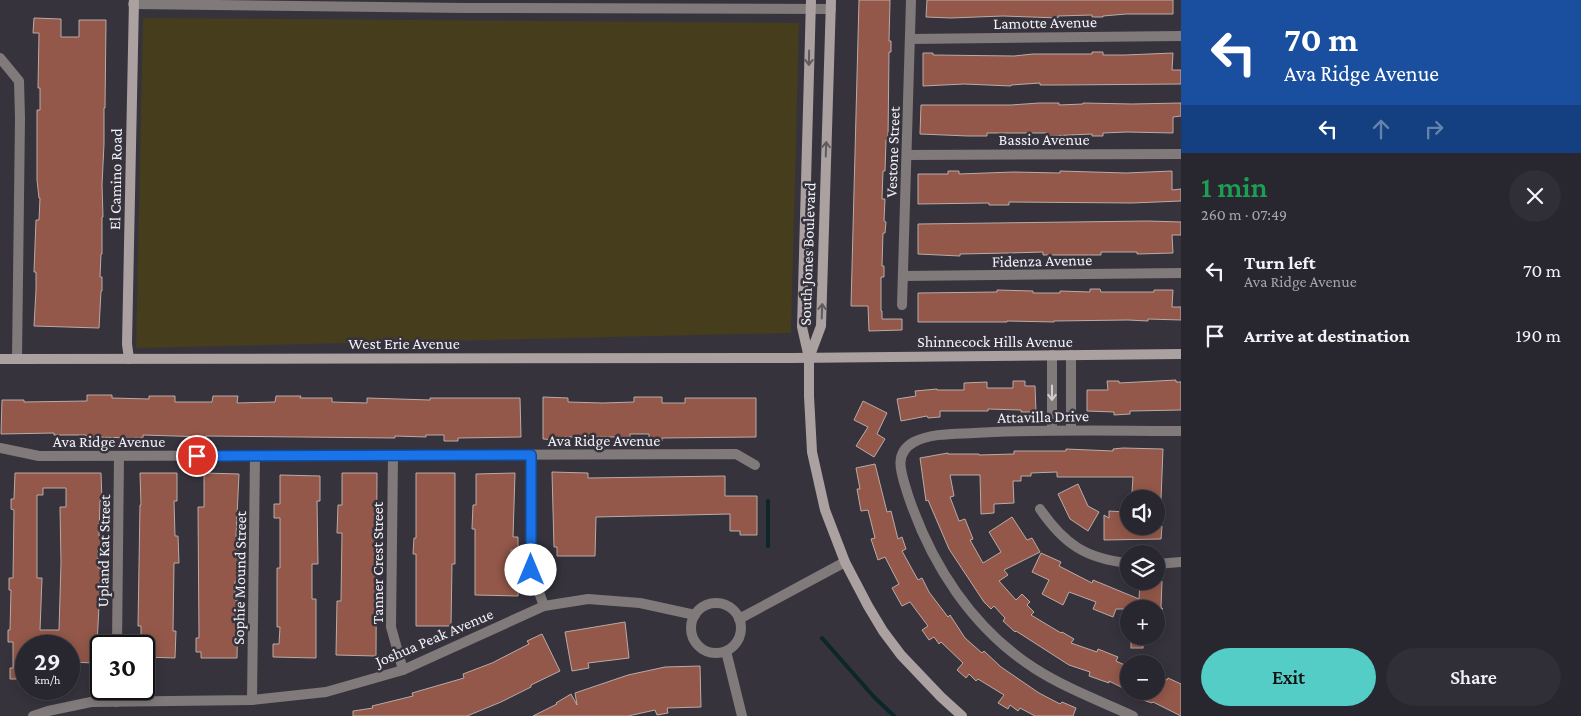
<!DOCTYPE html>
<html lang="en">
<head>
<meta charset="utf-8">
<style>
	:root { --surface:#28262e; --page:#302e36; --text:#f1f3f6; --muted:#a5a5aa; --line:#44434a; --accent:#54cdc7 }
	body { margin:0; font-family:"Crimson Pro",serif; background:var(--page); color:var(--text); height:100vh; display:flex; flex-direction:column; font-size:19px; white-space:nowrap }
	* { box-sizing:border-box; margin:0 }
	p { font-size:16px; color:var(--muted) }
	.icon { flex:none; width:28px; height:28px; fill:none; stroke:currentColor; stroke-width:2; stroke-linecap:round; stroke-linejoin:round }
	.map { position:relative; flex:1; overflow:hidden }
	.details { display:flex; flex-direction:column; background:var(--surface); width:400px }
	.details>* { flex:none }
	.guide { background:#1a4fa0; color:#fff; overflow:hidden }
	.tools { position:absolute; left:1120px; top:490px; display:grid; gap:10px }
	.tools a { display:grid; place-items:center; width:45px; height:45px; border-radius:50%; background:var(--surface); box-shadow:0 2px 12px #0003,0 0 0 1px var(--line); font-size:25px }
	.speed { position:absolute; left:15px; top:635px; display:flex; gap:10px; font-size:25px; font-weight:700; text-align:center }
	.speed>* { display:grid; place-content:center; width:65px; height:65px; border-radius:50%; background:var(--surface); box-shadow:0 2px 12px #0003,0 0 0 1px var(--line); line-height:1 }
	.speed small { font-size:12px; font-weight:400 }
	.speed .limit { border:2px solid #111; border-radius:8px; background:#fff; color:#111 }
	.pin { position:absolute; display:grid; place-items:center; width:42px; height:42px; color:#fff; margin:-21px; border:2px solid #fff; border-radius:50%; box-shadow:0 1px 5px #0007 }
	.me { position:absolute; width:55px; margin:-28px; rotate:0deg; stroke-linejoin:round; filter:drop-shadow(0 0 4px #0008) }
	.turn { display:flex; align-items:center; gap:18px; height:105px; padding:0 20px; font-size:22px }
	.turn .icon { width:65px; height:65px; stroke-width:2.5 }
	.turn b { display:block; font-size:35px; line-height:42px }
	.lanes { display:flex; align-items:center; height:48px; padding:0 20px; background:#0003; justify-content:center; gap:25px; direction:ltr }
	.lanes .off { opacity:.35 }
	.round { display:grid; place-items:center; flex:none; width:52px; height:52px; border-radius:26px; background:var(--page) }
	.overview { display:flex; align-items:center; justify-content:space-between; height:85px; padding:0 20px }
	h1 { font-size:30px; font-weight:600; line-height:38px; color:#1e9e55 }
	.cta { display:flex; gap:10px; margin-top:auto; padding:10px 20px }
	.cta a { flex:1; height:58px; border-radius:30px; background:var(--accent); color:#111; font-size:20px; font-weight:600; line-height:58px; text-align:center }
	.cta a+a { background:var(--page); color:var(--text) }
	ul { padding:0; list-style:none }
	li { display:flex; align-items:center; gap:15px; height:65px; padding:0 20px }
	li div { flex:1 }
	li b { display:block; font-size:19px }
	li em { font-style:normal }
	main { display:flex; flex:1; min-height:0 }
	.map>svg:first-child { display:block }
	.sand { fill:#453d1c }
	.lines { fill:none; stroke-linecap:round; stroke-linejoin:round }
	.stream { stroke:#0c2629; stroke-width:4 }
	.building { fill:#935849; stroke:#b9aba8; fill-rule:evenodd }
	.street { stroke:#817a7a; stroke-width:10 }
	.secondary { stroke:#aba1a1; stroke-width:10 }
	.oneway { stroke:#5f5a60 }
	.oneway2 { stroke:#d0cdd2 }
	.route-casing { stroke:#114b97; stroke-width:12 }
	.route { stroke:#1a73e8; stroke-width:9 }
	.labels { text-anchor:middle; stroke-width:5; stroke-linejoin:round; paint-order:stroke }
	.street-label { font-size:16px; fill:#f2f1f7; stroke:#36333d }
</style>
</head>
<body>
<main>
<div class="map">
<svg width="1181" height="716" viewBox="0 0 1181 716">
	<rect width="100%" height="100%" fill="#36333d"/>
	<polygon class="sand" points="143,18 799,23 791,333 136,348"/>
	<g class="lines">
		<g class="stream">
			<polyline points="768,501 768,546"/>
			<polyline points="822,638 874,697 894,716"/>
		</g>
	</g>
	<g class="building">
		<polygon points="859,0 890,0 889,41 891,41 891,52 889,52 888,140 886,140 885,171 883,171 882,199 885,199 884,221 886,222 885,233 883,233 882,266 884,266 884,277 881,277 881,311 882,311 882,319 902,319 902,330 869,331 868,306 851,306"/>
		<polygon points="927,0 1173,0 1173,14 1126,14 1103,16 1103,17 1092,17 1092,15 1058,16 1058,18 1003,16 951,18 926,17"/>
		<polygon points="34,18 61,19 61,37 79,37 79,20 106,20 105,108 104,108 104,144 102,185 103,217 102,217 102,254 101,254 100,277 102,277 102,291 101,291 99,328 34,326 36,290 36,272 34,272 36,220 39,220 40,198 39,198 37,180 37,110 40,110 40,88 38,88 39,33 33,33"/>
		<polygon points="1092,52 1103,52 1103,55 1125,55 1173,53 1172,70 1181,70 1181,84 1058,85 1040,85 1040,83 1011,85 1011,86 964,84 923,86 923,53 933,53 933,55 1014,56 1033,54 1092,54"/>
		<polygon points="1039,103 1059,103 1059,105 1083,104 1083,103 1132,104 1181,103 1181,116 1173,117 1173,133 1127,132 1103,133 1103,136 1092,136 1092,134 1048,136 1048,133 987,133 987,136 968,136 920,134 921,105 1011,105"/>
		<polygon points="948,171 959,171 959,174 1013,172 1060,173 1060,171 1126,173 1172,171 1172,190 1181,189 1181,201 1132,203 1009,202 1009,205 989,205 989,203 918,204 918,174 948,174"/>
		<polygon points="1148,221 1181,222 1181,235 1172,235 1173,253 1137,254 1137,252 1101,252 1101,255 1043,255 1043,252 1009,253 960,254 960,256 918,254 918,224"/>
		<polygon points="1090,289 1100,289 1101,292 1154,292 1154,290 1173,290 1172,307 1181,307 1181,320 1148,319 1148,321 1128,320 1054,321 1054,322 1007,321 1007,322 918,322 918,293 997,292 997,290 1033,291 1033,293 1060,293 1060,291 1090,292"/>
		<polygon points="1176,380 1176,382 1181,382 1181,410 1130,411 1130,414 1114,415 1114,412 1087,411 1087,390 1108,390 1107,381 1119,381 1119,383"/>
		<polygon points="1013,381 1025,381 1025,386 1035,386 1036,412 1021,412 1021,410 988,409 988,411 940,411 940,417 928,418 927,416 901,421 897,399 916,396 915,391 937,389 937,390 964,390 964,383 987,382 987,388 1013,388"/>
		<polygon points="87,395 112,395 112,398 149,399 149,396 175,396 175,402 212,402 213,396 238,396 237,403 275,402 276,396 301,396 300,398 332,398 332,402 367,403 367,398 430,400 430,398 520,398 521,437 458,438 458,441 444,441 444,435 426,435 426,437 395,436 395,438 206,436 206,437 143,435 143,438 86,437 86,435 54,435 54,433 1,434 2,400 24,400 24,402 87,401"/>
		<polygon points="543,397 568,398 568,402 603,403 634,402 634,397 662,397 662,403 685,403 685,398 756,398 756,437 662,438 662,441 649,441 649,434 630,434 630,437 558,437 558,440 543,439"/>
		<polygon points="863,401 887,413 877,434 885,439 874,457 856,446 868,427 854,420"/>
		<polygon points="1123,448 1163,449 1161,499 1135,499 1135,492 1132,492 1133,477 1057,477 1057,472 1031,473 1031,476 1021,476 1021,481 1013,481 1014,503 994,504 994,513 981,514 980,475 950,475 954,496 950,497 959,521 965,519 973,539 970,540 983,563 1001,552 989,532 1012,517 1027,540 1032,538 1040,552 1004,570 1008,575 999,581 1016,600 1022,594 1030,602 1027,605 1034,612 1031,615 1061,633 1062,632 1074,639 1071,643 1097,652 1098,649 1118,657 1116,661 1129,667 1129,691 1109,681 1109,683 1089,676 1090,672 1069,665 1016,631 1015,632 1003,621 1005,618 994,606 991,609 984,602 949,549 928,500 926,501 920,458 948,453 948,454 979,454 979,455 1014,454 1014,451 1066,451 1066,449 1113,451 1113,449"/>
		<polygon points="875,464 887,512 891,511 898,539 902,537 906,549 902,551 918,580 922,578 929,592 948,617 950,615 965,638 982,653 984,651 1001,667 1039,693 1060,704 1062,702 1076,708 1073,716 1035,716 1020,708 1018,711 1010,705 1008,709 998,703 1004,695 978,679 976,681 969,674 966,678 957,670 963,663 941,642 939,644 934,637 929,640 922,630 928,626 910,602 902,606 892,588 899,584 885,557 878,560 871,539 875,538 868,510 861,511 857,489 860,489 856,468"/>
		<polygon points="552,472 588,473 588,478 725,476 725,496 757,496 757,535 740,535 740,531 730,531 730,514 596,517 595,556 557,556 557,547 554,547"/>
		<path d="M 15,473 L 101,473 L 102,501 L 100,501 L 99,536 L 104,536 L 104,550 L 98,550 L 98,568 L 101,568 L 97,644 L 101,644 L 101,658 L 94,658 L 94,663 L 69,662 L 69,646 L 26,646 L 26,679 L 10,679 L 10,668 L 13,668 L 13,642 L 8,642 L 8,630 L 10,630 L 11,590 L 9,590 L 9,578 L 13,578 L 14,510 L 11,509 L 11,499 L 14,499 ZM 43,488 L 66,488 L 66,507 L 60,507 L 61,563 L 59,630 L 40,630 L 42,578 L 37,578 L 37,495 L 43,495 Z"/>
		<polygon points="140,473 177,473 177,501 174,501 175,536 178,536 179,563 174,563 173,631 176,631 175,658 144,657 144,646 141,646 141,626 138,626 140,505 141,505"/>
		<polygon points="204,473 239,474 236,537 239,537 238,568 242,568 242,581 235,581 235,600 238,600 237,658 201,658 201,652 196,652 196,638 199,638 198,507 204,507"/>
		<polygon points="342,473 377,473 376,656 336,655 337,601 341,601 342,533 337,533 338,505 342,505"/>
		<polygon points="416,473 455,473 455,564 452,564 451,626 416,626 416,554 413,554 414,538 416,538"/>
		<polygon points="515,473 513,537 518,537 518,550 511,550 510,568 512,568 511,582 519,582 518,596 475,595 475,529 472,529 473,505 476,505 476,474"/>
		<polygon points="280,475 320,476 320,501 317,501 318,564 312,564 312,599 316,599 316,658 273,657 273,644 279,644 280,627 277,627 277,568 280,568 280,518 274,518 274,504 280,504"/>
		<polygon points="1078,484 1088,506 1099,512 1088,531 1070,519 1058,494"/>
		<polygon points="1109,511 1126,512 1126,526 1162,526 1161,539 1104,540 1104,515 1109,518"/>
		<polygon points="1041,553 1061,562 1059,566 1092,583 1093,580 1139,599 1140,581 1162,581 1161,607 1163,609 1116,609 1113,617 1093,609 1096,602 1069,592 1063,605 1042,594 1049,580 1032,572"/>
		<polygon points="625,622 629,658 588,663 589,668 572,671 565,632"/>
		<polygon points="542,634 560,671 531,685 531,687 501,702 467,716 353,716 353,711 373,708 372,706 413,696 412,693 464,678 463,674 492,663 529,644 527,641"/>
		<rect x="1131" y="636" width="12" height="12"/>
		<polygon points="700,666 701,707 667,708 668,713 657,715 655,710 628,716 533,716 557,704 556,703 571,694 577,705 575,693 628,675 665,667"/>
		<polygon points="1156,676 1167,680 1168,678 1181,684 1181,716 1153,702 1152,703 1137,698 1139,691 1156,691"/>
	</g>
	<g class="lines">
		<g class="street">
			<polyline points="133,4 465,8 831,9"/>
			<polyline points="910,39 1181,36"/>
			<polyline points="0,58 19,81 20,118 17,359"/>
			<polyline points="907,155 1181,154"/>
			<polyline points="903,276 1181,273"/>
			<polyline points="902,305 911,0"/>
			<polyline points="1052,355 1052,430"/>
			<polyline points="1071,355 1071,430"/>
			<polyline points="0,448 39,456 736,454 755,465"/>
			<polyline points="393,455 391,627 403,670"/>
			<polyline points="531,455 531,570 544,606"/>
			<path d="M 1040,509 C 1064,544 1086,559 1129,563"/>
			<polyline points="1156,564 1181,562"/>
			<circle cx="716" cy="628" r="25"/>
			<polyline points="739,619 845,562"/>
			<polyline points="117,646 119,456"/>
			<polyline points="726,651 742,716"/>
			<polyline points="252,700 255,456"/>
			<polyline points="116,702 116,689"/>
			<polyline points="33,716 48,711 91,702 252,700 326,692 403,670 544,606 588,599 640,603 695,615"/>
			<path d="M 1133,716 C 1100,701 1065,688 1034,668 C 972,628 931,564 908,495 C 902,475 892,454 914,442 C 931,433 955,434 974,433 C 1043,429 1112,431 1181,431"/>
		</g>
		<g class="secondary">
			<polyline points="811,0 802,327 809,358 809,396 812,452 825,510 845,562 868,606 883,631 901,655 941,697 962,716"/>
			<polyline points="809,358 821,326 831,0"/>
			<polyline points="0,359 791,358 1181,354"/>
			<polyline points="129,359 127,344 134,0"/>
		</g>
	</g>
	<defs><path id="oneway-shaft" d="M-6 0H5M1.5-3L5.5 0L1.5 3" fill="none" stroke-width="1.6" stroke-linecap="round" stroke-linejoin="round" transform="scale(1.25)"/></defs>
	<g class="oneway">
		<use href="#oneway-shaft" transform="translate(809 58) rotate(91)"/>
		<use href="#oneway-shaft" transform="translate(826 149) rotate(-88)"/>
		<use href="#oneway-shaft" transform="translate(822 311) rotate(-88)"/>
	</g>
	<use class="oneway2" href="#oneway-shaft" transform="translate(1052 393) rotate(90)"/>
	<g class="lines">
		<g class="route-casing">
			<polyline id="route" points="197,456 531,455 531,570"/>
		</g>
		<use href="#route" class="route"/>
	</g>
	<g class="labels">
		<g class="street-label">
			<text transform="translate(1045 22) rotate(-1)" y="6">Lamotte Avenue</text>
			<text x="1044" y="145">Bassio Avenue</text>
			<text transform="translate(892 152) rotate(-88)" y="6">Vestone Street</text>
			<text transform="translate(115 179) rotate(-89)" y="6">El Camino Road</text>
			<text transform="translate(807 254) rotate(-88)" y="6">South Jones Boulevard</text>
			<text transform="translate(1042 260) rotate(-1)" y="6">Fidenza Avenue</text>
			<text x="995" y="347">Shinnecock Hills Avenue</text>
			<text x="404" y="349">West Erie Avenue</text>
			<text transform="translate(1043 416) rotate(-1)" y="6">Attavilla Drive</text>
			<text x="604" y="446">Ava Ridge Avenue</text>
			<text x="109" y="447">Ava Ridge Avenue</text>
			<text transform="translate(103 551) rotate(-89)" y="6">Upland Kat Street</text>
			<text transform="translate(377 563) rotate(-90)" y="6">Tanner Crest Street</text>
			<text transform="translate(239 578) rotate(-89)" y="6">Sophie Mound Street</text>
			<text transform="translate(434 637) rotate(-23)" y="6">Joshua Peak Avenue</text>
		</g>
	</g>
</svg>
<div class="tools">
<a><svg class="icon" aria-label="sound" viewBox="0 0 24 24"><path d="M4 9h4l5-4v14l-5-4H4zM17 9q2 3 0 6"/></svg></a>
<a><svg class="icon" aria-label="layers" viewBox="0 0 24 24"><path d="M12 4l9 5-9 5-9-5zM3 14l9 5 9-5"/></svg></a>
<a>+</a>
<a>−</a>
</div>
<div class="speed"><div>29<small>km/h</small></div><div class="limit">30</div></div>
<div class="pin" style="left:197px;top:456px;background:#d93025"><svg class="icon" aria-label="arrive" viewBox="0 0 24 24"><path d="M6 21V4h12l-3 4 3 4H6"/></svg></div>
<svg class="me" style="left:531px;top:570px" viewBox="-20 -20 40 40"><circle r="19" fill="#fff"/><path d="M0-13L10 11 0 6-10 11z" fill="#1a73e8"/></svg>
</div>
<section class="details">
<div class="guide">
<div class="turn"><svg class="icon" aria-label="left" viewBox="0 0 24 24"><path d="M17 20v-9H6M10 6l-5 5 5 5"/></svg><div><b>70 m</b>Ava Ridge Avenue</div></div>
<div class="lanes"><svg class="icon" aria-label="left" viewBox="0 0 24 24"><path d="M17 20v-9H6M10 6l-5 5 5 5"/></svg><svg class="icon off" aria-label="ahead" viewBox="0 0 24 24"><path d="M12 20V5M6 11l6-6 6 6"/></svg><svg class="icon off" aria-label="right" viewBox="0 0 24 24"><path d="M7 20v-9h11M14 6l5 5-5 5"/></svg></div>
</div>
<div class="overview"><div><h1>1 min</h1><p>260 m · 07:49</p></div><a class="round"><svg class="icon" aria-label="close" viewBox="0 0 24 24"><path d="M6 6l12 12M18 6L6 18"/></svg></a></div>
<ul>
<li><svg class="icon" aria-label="left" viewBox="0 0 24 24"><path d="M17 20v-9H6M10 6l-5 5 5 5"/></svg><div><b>Turn left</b><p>Ava Ridge Avenue</p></div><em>70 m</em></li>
<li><svg class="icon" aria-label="arrive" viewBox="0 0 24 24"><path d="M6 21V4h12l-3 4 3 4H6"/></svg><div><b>Arrive at destination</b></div><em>190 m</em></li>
</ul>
<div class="cta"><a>Exit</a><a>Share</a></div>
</section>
</main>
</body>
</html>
